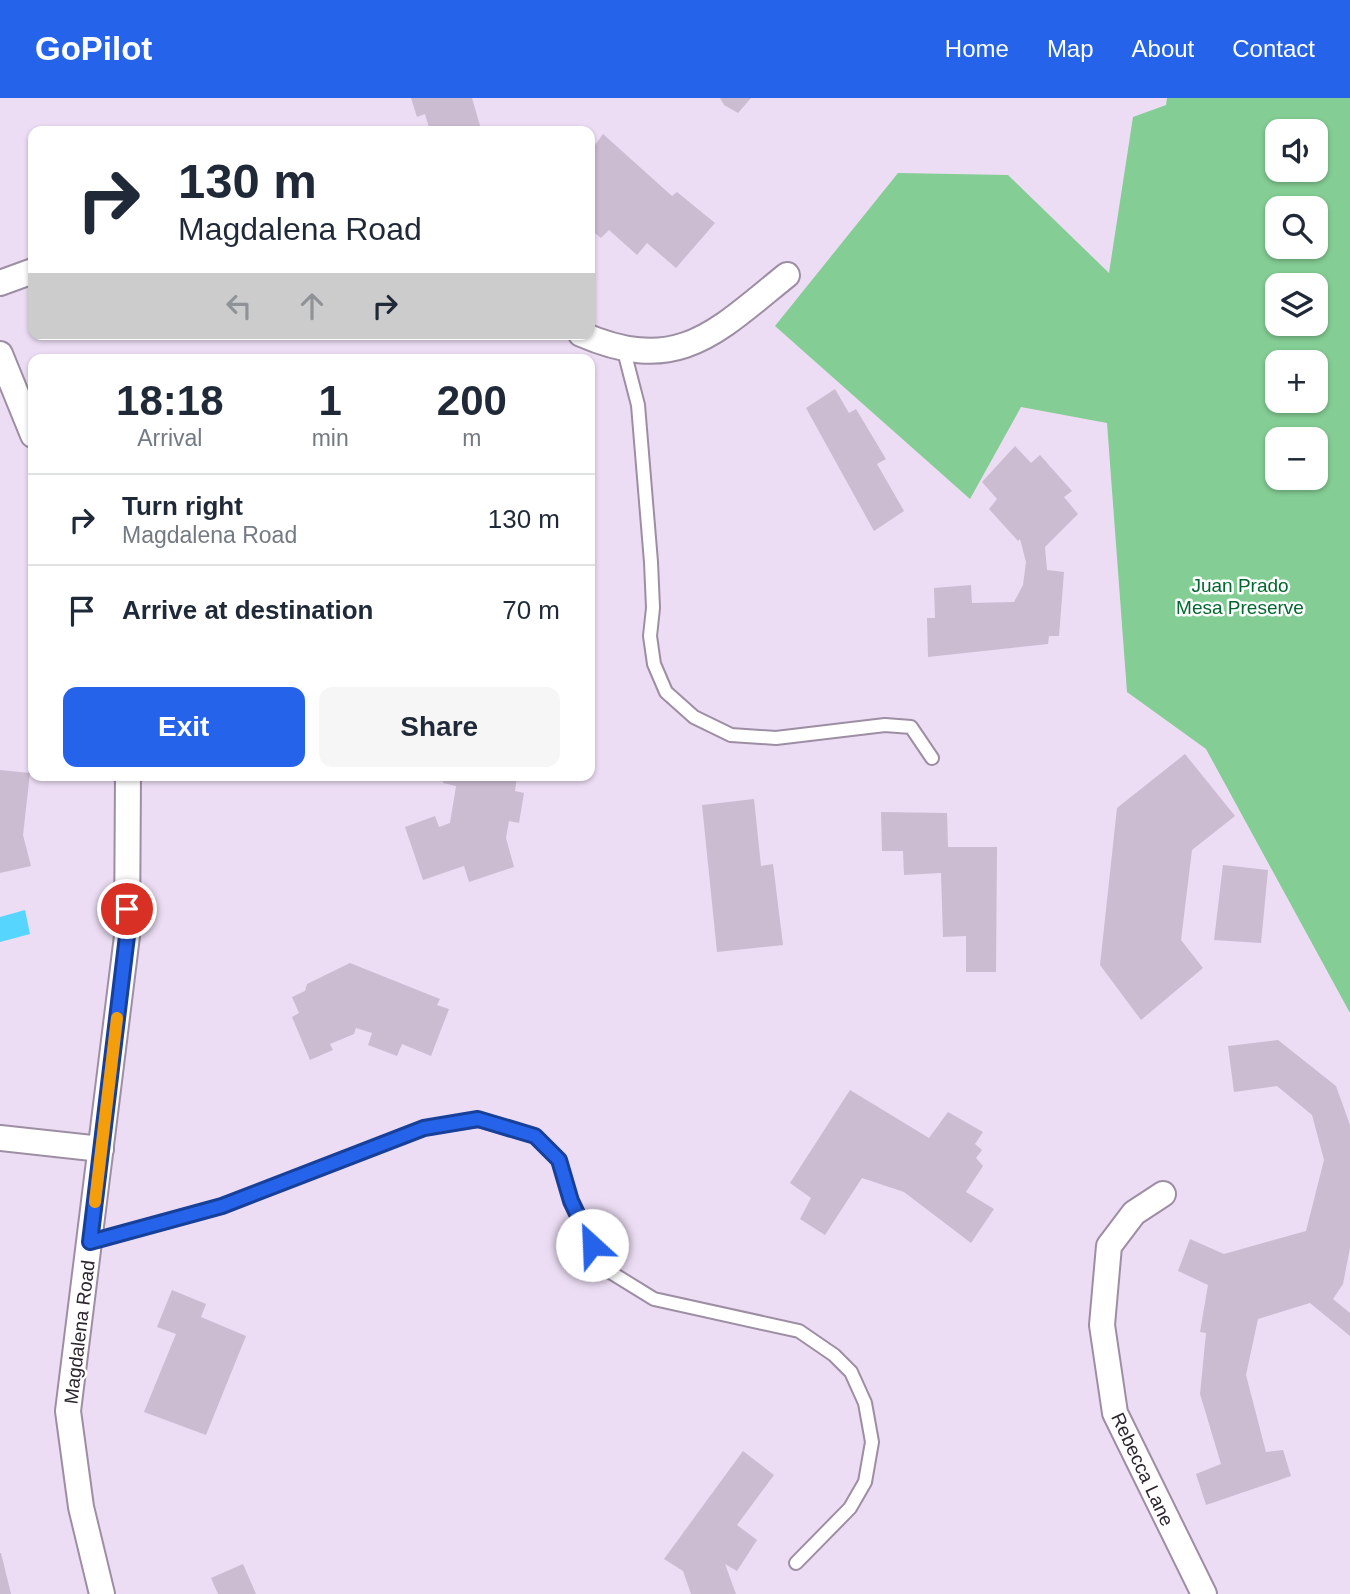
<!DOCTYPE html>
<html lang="en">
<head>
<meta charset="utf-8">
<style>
	:root { --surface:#fff; --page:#f6f6f7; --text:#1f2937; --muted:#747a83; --line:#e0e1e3; --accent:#2563eb }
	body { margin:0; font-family:Helvetica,sans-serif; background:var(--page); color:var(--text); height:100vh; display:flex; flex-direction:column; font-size:26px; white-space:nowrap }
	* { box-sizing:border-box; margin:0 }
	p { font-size:23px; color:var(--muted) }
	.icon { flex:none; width:38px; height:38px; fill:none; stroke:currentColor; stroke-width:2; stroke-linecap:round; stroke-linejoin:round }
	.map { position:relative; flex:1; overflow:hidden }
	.drawer { position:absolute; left:28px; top:256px; width:567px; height:427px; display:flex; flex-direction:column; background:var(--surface); border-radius:14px; box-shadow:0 2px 5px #0004 }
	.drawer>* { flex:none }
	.top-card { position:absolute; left:28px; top:28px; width:567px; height:214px; border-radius:14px; box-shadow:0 2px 5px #0004; background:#fff; color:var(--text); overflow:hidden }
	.buttons { position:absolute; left:1265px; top:21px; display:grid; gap:14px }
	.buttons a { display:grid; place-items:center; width:63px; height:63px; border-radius:14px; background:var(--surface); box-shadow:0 2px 5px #0004; font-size:35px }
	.pin { position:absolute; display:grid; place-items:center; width:60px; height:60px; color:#fff; margin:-30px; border:4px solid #fff; border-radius:50%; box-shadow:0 2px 7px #0007 }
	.me { position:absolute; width:77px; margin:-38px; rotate:335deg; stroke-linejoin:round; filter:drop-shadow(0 0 5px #0008) }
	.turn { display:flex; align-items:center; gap:24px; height:147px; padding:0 35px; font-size:32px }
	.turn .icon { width:91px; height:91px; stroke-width:2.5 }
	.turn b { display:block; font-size:49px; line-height:60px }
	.lanes { display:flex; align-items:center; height:66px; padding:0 35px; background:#0003; justify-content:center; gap:35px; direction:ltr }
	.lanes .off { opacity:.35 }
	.eta { display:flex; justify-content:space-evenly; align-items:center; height:119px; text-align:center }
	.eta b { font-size:42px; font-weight:700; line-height:49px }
	.action { display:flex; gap:14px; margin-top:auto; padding:14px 35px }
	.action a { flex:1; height:80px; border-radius:14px; background:var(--accent); color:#fff; font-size:28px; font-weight:700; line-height:80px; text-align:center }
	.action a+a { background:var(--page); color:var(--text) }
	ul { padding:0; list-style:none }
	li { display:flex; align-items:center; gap:21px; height:91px; padding:0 35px; border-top:2px solid var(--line) }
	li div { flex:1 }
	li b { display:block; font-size:26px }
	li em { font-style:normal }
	header { display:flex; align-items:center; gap:42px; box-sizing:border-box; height:98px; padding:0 35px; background:var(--accent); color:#fff }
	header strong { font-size:33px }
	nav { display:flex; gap:38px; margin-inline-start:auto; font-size:24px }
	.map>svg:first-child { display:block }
	.green { fill:#84cd94; fill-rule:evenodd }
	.water { fill:#55d5ff }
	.building { fill:#cbbcd2 }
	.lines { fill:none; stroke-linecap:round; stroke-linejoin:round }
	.service-casing { stroke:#9d8ea4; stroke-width:16 }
	.minor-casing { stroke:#9d8ea4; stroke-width:28 }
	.service { stroke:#fff; stroke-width:12 }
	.minor { stroke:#fff; stroke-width:24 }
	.route-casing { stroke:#184099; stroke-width:18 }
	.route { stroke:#2563eb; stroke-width:12 }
	.slow { stroke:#f59e0b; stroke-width:12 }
	.labels { text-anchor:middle; stroke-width:5; stroke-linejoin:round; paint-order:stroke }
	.park-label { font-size:19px; fill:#00682e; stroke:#fff }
	.street-label { font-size:19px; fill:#2b252e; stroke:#fff }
</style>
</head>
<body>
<header>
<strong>GoPilot</strong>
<nav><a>Home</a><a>Map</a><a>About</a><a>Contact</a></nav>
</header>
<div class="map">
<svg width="1350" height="1496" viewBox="0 0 1350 1496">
	<rect width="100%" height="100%" fill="#ecddf4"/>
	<path class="green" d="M 1167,0 L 1350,0 L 1350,915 L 1206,651 L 1127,594 L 1107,325 L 1021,309 L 970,401 L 775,228 L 898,75 L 1008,77 L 1109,175 L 1133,19 L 1166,7 ZM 1278,33 L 1316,33 L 1316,72 L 1278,72 ZM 1278,110 L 1316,110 L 1316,149 L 1278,149 ZM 1278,187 L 1316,187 L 1316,226 L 1278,226 ZM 1278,264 L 1316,264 L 1316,303 L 1278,303 ZM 1278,341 L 1316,341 L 1316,380 L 1278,380 Z"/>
	<polygon class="water" points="25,812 30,836 0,844 0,819"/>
	<g class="building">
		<polygon points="411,0 472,0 481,31 430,33 425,16 417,19"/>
		<polygon points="720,0 751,0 738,15 724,7"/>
		<polygon points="603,36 672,98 677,94 715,125 676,170 647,145 637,157 609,132 601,140 590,131 590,54"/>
		<polygon points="835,291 849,315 856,311 886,361 877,366 904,413 874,433 806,310"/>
		<polygon points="1015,348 1031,365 1040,357 1072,393 1064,399 1078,416 1045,449 1047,472 1064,474 1059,538 1049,538 1048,546 928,559 927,520 935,520 934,490 971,487 972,505 1014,504 1023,487 1026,464 1020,441 1018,443 989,411 997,401 982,384"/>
		<polygon points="1185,656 1235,718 1192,752 1181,842 1203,870 1141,922 1100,867 1117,710"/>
		<polygon points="0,672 30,675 23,737 31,768 0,775"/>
		<polygon points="444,677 517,677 515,693 524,695 519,725 509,723 506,740 514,769 469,784 464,768 423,782 405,729 435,718 439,729 450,725 456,688 443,685"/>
		<polygon points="754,701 761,768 773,766 783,847 717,854 702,707"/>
		<polygon points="881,714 947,715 948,749 997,749 996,874 966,874 966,838 943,839 941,775 904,777 903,753 882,753"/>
		<polygon points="1223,767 1268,772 1261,845 1214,842"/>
		<polygon points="350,865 440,901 437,907 449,911 431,958 402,946 397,958 368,947 372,935 356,930 354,936 330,946 333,952 310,962 292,919 299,915 292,899 305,893 307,886"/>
		<polygon points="1278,942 1336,988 1350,1027 1350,1150 1343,1186 1333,1201 1350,1215 1350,1238 1310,1205 1258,1221 1246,1277 1266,1354 1283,1352 1291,1378 1206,1407 1196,1376 1221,1366 1200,1296 1206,1235 1200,1234 1208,1187 1178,1173 1190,1141 1224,1156 1306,1133 1324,1062 1312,1017 1277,988 1234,994 1228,948"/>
		<polygon points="850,992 929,1040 948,1014 983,1034 975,1046 982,1052 976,1060 983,1068 966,1094 994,1111 971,1145 904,1094 862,1080 825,1137 800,1121 811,1100 790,1085"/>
		<polygon points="172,1192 206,1206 201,1219 246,1238 206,1337 144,1314 176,1236 157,1229"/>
		<polygon points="743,1353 774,1377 737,1427 757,1442 737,1473 725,1466 736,1496 691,1496 683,1473 664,1461"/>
		<polygon points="0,1455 1,1455 11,1496 0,1496"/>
		<polygon points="243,1466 256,1496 218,1496 211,1480"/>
	</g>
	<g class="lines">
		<g class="service-casing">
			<g id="service">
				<polyline points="623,249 638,307 651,464 653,510 650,538 654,566 666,594 694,619 731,637 776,640 885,627 911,629 932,660"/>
				<polyline points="90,1144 222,1108 424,1030 478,1022 535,1038 559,1062 571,1103 602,1169 654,1201 799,1233 834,1257 851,1274 865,1305 872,1344 865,1384 850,1410 796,1465"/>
			</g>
		</g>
		<g class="minor-casing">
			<g id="minor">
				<polyline points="0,185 33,173"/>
				<path d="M 581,236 C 678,278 715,235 787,177"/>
				<polyline points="0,256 33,337"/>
				<polyline points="0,1040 101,1051"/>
				<polyline points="1163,1096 1134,1115 1109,1148 1102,1227 1115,1315 1204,1496"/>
				<polyline points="102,1496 81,1409 68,1313 127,838 128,677"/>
			</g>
		</g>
		<use href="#service" class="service"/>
		<use href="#minor" class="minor"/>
	</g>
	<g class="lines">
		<g class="route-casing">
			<polyline id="route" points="127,811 127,838 90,1144 222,1108 424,1030 478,1021 535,1038 559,1062 571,1103 592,1147"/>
		</g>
		<use href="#route" class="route"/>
		<polyline class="slow" points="95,1104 117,920"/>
	</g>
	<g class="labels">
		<g class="park-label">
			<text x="1240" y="494">Juan Prado<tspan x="1240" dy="22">Mesa Preserve</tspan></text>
		</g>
		<g class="street-label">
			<text transform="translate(79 1234) rotate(-83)" y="7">Magdalena Road</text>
			<text transform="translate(1143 1371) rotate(65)" y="7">Rebecca Lane</text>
		</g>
	</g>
</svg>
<div class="buttons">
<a><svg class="icon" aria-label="sound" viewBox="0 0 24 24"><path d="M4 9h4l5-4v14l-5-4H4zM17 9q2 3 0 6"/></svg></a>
<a><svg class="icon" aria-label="search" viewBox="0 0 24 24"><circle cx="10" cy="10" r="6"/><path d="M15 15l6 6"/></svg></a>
<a><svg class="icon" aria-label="layers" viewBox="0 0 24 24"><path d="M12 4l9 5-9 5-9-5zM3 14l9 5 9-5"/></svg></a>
<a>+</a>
<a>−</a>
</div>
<div class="pin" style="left:127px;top:811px;background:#d93025"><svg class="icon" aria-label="arrive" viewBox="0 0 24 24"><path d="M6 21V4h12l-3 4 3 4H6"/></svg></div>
<svg class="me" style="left:592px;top:1147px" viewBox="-20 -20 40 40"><circle r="19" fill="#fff"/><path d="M0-13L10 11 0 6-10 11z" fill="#2563eb"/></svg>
<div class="top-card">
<div class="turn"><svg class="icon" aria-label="right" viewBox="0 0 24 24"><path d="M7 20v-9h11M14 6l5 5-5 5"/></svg><div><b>130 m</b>Magdalena Road</div></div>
<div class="lanes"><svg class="icon off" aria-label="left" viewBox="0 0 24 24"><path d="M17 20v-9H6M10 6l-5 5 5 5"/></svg><svg class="icon off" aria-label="ahead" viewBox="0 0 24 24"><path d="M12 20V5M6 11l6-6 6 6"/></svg><svg class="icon" aria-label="right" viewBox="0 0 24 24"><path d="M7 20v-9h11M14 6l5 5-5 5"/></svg></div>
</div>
<section class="drawer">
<div class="eta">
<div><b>18:18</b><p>Arrival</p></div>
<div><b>1</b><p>min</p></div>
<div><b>200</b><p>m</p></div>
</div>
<ul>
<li><svg class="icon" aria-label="right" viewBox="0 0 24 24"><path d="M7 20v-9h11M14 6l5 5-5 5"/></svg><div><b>Turn right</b><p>Magdalena Road</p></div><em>130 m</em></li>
<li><svg class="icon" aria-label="arrive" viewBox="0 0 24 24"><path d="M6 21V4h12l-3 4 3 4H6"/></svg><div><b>Arrive at destination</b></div><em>70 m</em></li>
</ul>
<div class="action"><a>Exit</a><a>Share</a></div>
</section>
</div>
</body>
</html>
